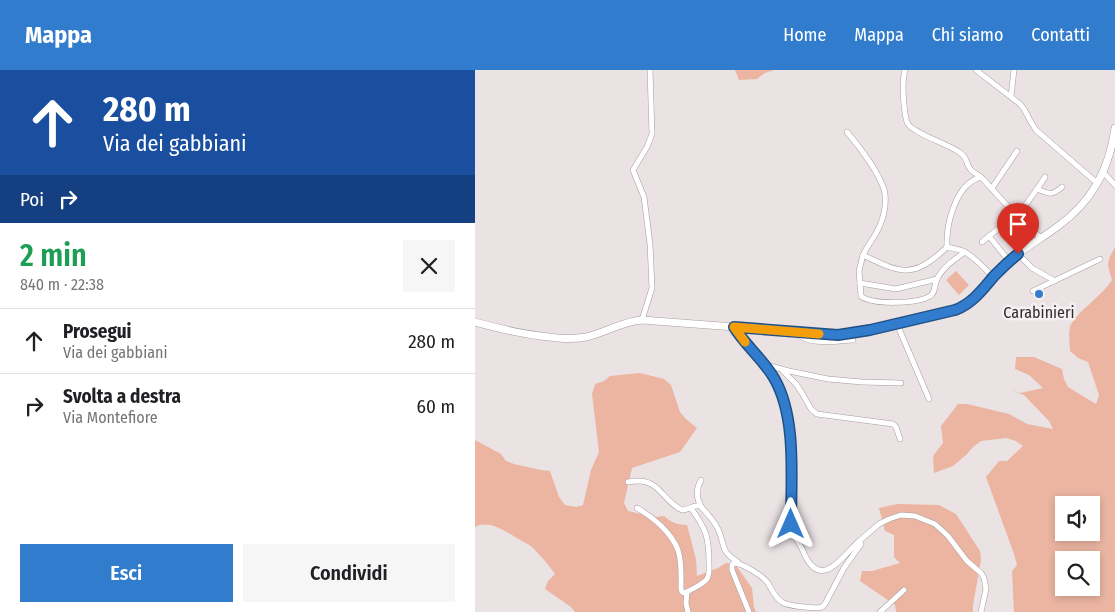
<!DOCTYPE html>
<html lang="it">
<head>
<meta charset="utf-8">
<style>
	:root { --surface:#fff; --page:#f6f6f6; --text:#202124; --muted:#757577; --line:#e0e0e0; --accent:#317ccd }
	body { margin:0; font-family:"Fira Sans Condensed",sans-serif; background:var(--page); color:var(--text); height:100vh; display:flex; flex-direction:column; font-size:19px; white-space:nowrap }
	* { box-sizing:border-box; margin:0 }
	p { font-size:16px; color:var(--muted) }
	.icon { flex:none; width:28px; height:28px; fill:none; stroke:currentColor; stroke-width:2; stroke-linecap:round; stroke-linejoin:round }
	.map { position:relative; flex:1; overflow:hidden }
	.panel { display:flex; flex-direction:column; background:var(--surface); width:475px }
	.panel>* { flex:none }
	.top-card { background:#1a4fa0; color:#fff; overflow:hidden }
	.controls { position:absolute; left:580px; top:426px; display:grid; gap:10px }
	.controls a { display:grid; place-items:center; width:45px; height:45px; border-radius:0px; background:var(--surface); box-shadow:0 2px 8px #0003; font-size:25px }
	.pin { position:absolute; display:grid; place-items:center; width:42px; height:42px; color:#fff; margin:-51px -21px; border-radius:50% 50% 50% 0; rotate:-45deg; box-shadow:0 0 5px #0007 }
	.pin .icon { rotate:45deg }
	.me { position:absolute; width:55px; margin:-28px; rotate:0deg; stroke-linejoin:round; filter:drop-shadow(0 0 4px #0008) }
	.turn { display:flex; align-items:center; gap:18px; height:105px; padding:0 20px; font-size:22px }
	.turn .icon { width:65px; height:65px; stroke-width:2.5 }
	.turn b { display:block; font-size:35px; line-height:42px }
	.then { display:flex; align-items:center; height:48px; padding:0 20px; background:#0003; gap:10px; font-size:19px }
	.round { display:grid; place-items:center; flex:none; width:52px; height:52px; border-radius:0px; background:var(--page) }
	.head { display:flex; align-items:center; justify-content:space-between; height:85px; padding:0 20px }
	h1 { font-size:30px; font-weight:600; line-height:38px; color:#1e9e55 }
	.primary-button { display:flex; gap:10px; margin-top:auto; padding:10px 20px }
	.primary-button a { flex:1; height:58px; border-radius:0px; background:var(--accent); color:#fff; font-size:20px; font-weight:600; line-height:58px; text-align:center }
	.primary-button a+a { background:var(--page); color:var(--text) }
	ul { padding:0; list-style:none }
	li { display:flex; align-items:center; gap:15px; height:65px; padding:0 20px; border-top:1px solid var(--line) }
	li div { flex:1 }
	li b { display:block; font-size:19px }
	li em { font-style:normal }
	header { display:flex; align-items:center; gap:30px; box-sizing:border-box; height:70px; padding:0 25px; background:var(--accent); color:#fff }
	header strong { font-size:24px }
	nav { display:flex; gap:28px; margin-inline-start:auto; font-size:18px }
	main { display:flex; flex:1; min-height:0 }
	.map>svg:first-child { display:block }
	.green { fill:#ebb5a2; fill-rule:evenodd }
	.lines { fill:none; stroke-linecap:round; stroke-linejoin:round }
	.minor-casing { stroke:#a69da0; stroke-width:6 }
	.secondary-casing { stroke:#a69da0; stroke-width:8 }
	.minor { stroke:#fff; stroke-width:5 }
	.secondary { stroke:#fff; stroke-width:7 }
	.route-casing { stroke:#205185; stroke-width:12 }
	.route { stroke:#317ccd; stroke-width:9 }
	.slow { stroke:#f59e0b; stroke-width:9 }
	.poi-dot { fill:#317ccd; stroke:#f8eff2; stroke-width:2 }
	.labels { text-anchor:middle; stroke-width:5; stroke-linejoin:round; paint-order:stroke }
	.poi-label { font-size:16px; fill:#302c2e; stroke:#f8eff2 }
</style>
</head>
<body>
<header>
<strong>Mappa</strong>
<nav><a>Home</a><a>Mappa</a><a>Chi siamo</a><a>Contatti</a></nav>
</header>
<main>
<section class="panel">
<div class="top-card">
<div class="turn"><svg class="icon" aria-label="ahead" viewBox="0 0 24 24"><path d="M12 20V5M6 11l6-6 6 6"/></svg><div><b>280 m</b>Via dei gabbiani</div></div>
<div class="then">Poi<svg class="icon" aria-label="right" viewBox="0 0 24 24"><path d="M7 20v-9h11M14 6l5 5-5 5"/></svg></div>
</div>
<div class="head"><div><h1>2 min</h1><p>840 m · 22:38</p></div><a class="round"><svg class="icon" aria-label="close" viewBox="0 0 24 24"><path d="M6 6l12 12M18 6L6 18"/></svg></a></div>
<ul>
<li><svg class="icon" aria-label="ahead" viewBox="0 0 24 24"><path d="M12 20V5M6 11l6-6 6 6"/></svg><div><b>Prosegui</b><p>Via dei gabbiani</p></div><em>280 m</em></li>
<li><svg class="icon" aria-label="right" viewBox="0 0 24 24"><path d="M7 20v-9h11M14 6l5 5-5 5"/></svg><div><b>Svolta a destra</b><p>Via Montefiore</p></div><em>60 m</em></li>
</ul>
<div class="primary-button"><a>Esci</a><a>Condividi</a></div>
</section>
<div class="map">
<svg width="640" height="542" viewBox="0 0 640 542">
	<rect width="100%" height="100%" fill="#ebe2e4"/>
	<g class="green">
		<polygon points="260,0 299,0 290,3 282,9 264,10"/>
		<path d="M 640,177 L 640,542 L 539,542 L 537,501 L 542,495 L 539,484 L 511,407 L 524,391 L 532,391 L 548,376 L 541,371 L 531,368 L 506,371 L 498,377 L 491,385 L 478,396 L 459,403 L 458,386 L 468,373 L 466,356 L 483,334 L 492,334 L 534,344 L 552,354 L 578,359 L 574,351 L 549,325 L 536,320 L 545,323 L 568,318 L 554,305 L 540,299 L 541,287 L 559,287 L 587,299 L 589,309 L 593,317 L 621,334 L 624,325 L 613,292 L 603,288 L 595,281 C 595,274 593,265 595,257 C 598,245 628,225 637,210 C 632,193 631,193 640,177 ZM 589,435 L 616,435 L 616,462 L 589,462 ZM 589,490 L 616,490 L 616,518 L 589,518 Z"/>
		<polygon points="481,201 494,215 484,225 471,210"/>
		<path d="M 165,303 L 189,309 L 196,315 L 205,342 L 211,349 L 222,358 L 205,382 L 157,398 L 149,433 L 153,441 L 180,447 L 189,446 C 196,452 202,455 212,455 L 221,489 L 222,506 L 243,498 L 251,493 L 260,494 L 277,518 L 279,537 L 281,542 L 100,542 L 96,537 L 70,519 L 73,511 L 80,504 C 73,494 65,485 57,477 C 52,473 45,470 40,467 C 28,460 14,450 0,457 L 0,370 L 26,384 L 31,391 L 39,394 L 66,400 L 75,401 L 84,427 L 90,435 L 101,437 L 108,435 L 116,400 L 124,382 L 117,324 L 120,314 L 129,311 L 135,306 Z"/>
		<polygon points="422,434 464,435 481,444 505,481 506,490 498,535 498,542 421,542 420,535 385,511 387,501 397,501 425,493 419,487 419,465 410,461 404,438"/>
	</g>
	<g class="lines">
		<g class="minor-casing">
			<g id="minor">
				<path d="M 430,0 C 427,11 428,24 429,35 C 430,41 430,49 433,54 C 437,62 474,75 484,82 C 494,88 490,94 496,100 C 499,103 503,105 506,107"/>
				<polyline points="501,0 545,34 549,39 556,52 561,60 622,113"/>
				<polyline points="536,26 539,0"/>
				<path d="M 372,62 C 384,76 407,106 410,124 C 411,134 409,146 405,155 C 401,166 393,174 388,185"/>
				<polyline points="628,102 640,115"/>
				<polyline points="517,118 542,81"/>
				<polyline points="562,119 570,107"/>
				<path d="M 542,147 L 562,119 C 574,124 577,126 587,117"/>
				<polyline points="507,172 514,166"/>
				<path d="M 472,177 C 471,155 480,114 506,107 L 538,142 L 566,168"/>
				<path d="M 490,182 C 480,189 468,197 462,209 C 459,214 461,223 455,226 C 443,234 396,235 386,226 L 384,201 L 388,185 C 427,204 438,209 472,177 C 477,178 483,179 488,181 C 500,187 509,198 518,207"/>
				<polyline points="543,184 557,198 580,211"/>
				<polyline points="534,191 514,166 541,145"/>
				<polyline points="385,213 421,219 462,209"/>
				<polyline points="558,221 625,189"/>
				<polyline points="167,250 177,218 175,174 169,127 158,100 172,77 177,64 175,0"/>
				<polyline points="422,254 454,329"/>
				<polyline points="259,257 283,287 290,293 295,296 314,301 353,309 387,312 426,313"/>
				<path d="M 319,262 C 335,276 358,271 378,270"/>
				<polyline points="307,300 321,314 327,323 336,339 342,344 418,354 421,357 425,369"/>
				<path d="M 226,410 C 221,419 221,428 226,436"/>
				<path d="M 153,412 C 186,406 184,429 207,440 C 214,440 219,434 225,436 C 231,442 239,451 243,459 C 251,476 244,480 263,492"/>
				<path d="M 162,438 C 178,447 196,462 203,480 C 207,492 206,506 206,519 L 207,522 L 209,523 C 214,521 228,514 232,509 C 235,504 234,498 234,493 C 234,467 231,459 216,438"/>
				<polyline points="383,472 404,454 414,449 426,445 440,446 460,454 473,466 492,491 506,503 509,508 511,519 506,542"/>
				<polyline points="212,522 211,533 213,542"/>
				<path d="M 274,542 L 257,500 L 257,495 L 259,493 C 267,493 288,506 293,513 C 297,520 300,528 307,532 C 314,537 333,537 342,538 L 347,537 L 350,534 L 369,498 L 386,474 L 385,472 L 383,472 C 366,488 345,522 328,481 C 325,473 318,467 316,457 C 312,411 324,359 303,316 C 298,305 291,296 283,287"/>
				<polyline points="405,542 429,520"/>
			</g>
		</g>
		<g class="secondary-casing">
			<path id="secondary" d="M 0,252 C 22,258 42,263 65,266 C 81,268 95,270 111,267 C 130,263 148,251 167,250 L 363,265 L 395,260 L 480,240 L 487,237 L 495,232 C 510,218 522,201 538,188 C 551,177 567,168 582,157 C 617,132 634,100 640,58"/>
		</g>
		<use href="#minor" class="minor"/>
		<use href="#secondary" class="secondary"/>
	</g>
	<g class="lines">
		<g class="route-casing">
			<path id="route" d="M 316,454 C 316,409 322,347 299,308 C 288,289 270,275 259,257 L 363,265 L 395,260 L 480,240 C 497,234 508,219 519,206 C 527,198 534,191 543,184"/>
		</g>
		<use href="#route" class="route"/>
		<polyline class="slow" points="270,272 259,257 344,264"/>
	</g>
	<circle class="poi-dot" cx="564" cy="224" r="5"/>
	<g class="labels">
		<g class="poi-label">
			<text x="564" y="248">Carabinieri</text>
		</g>
	</g>
</svg>
<div class="controls">
<a><svg class="icon" aria-label="sound" viewBox="0 0 24 24"><path d="M4 9h4l5-4v14l-5-4H4zM17 9q2 3 0 6"/></svg></a>
<a><svg class="icon" aria-label="search" viewBox="0 0 24 24"><circle cx="10" cy="10" r="6"/><path d="M15 15l6 6"/></svg></a>
</div>
<div class="pin" style="left:543px;top:184px;background:#d93025"><svg class="icon" aria-label="arrive" viewBox="0 0 24 24"><path d="M6 21V4h12l-3 4 3 4H6"/></svg></div>
<svg class="me" style="left:316px;top:454px" viewBox="-20 -20 40 40"><path d="M0-17L14 15 0 8-14 15z" fill="#317ccd" stroke="#fff" stroke-width="4"/></svg>
</div>
</main>
</body>
</html>
